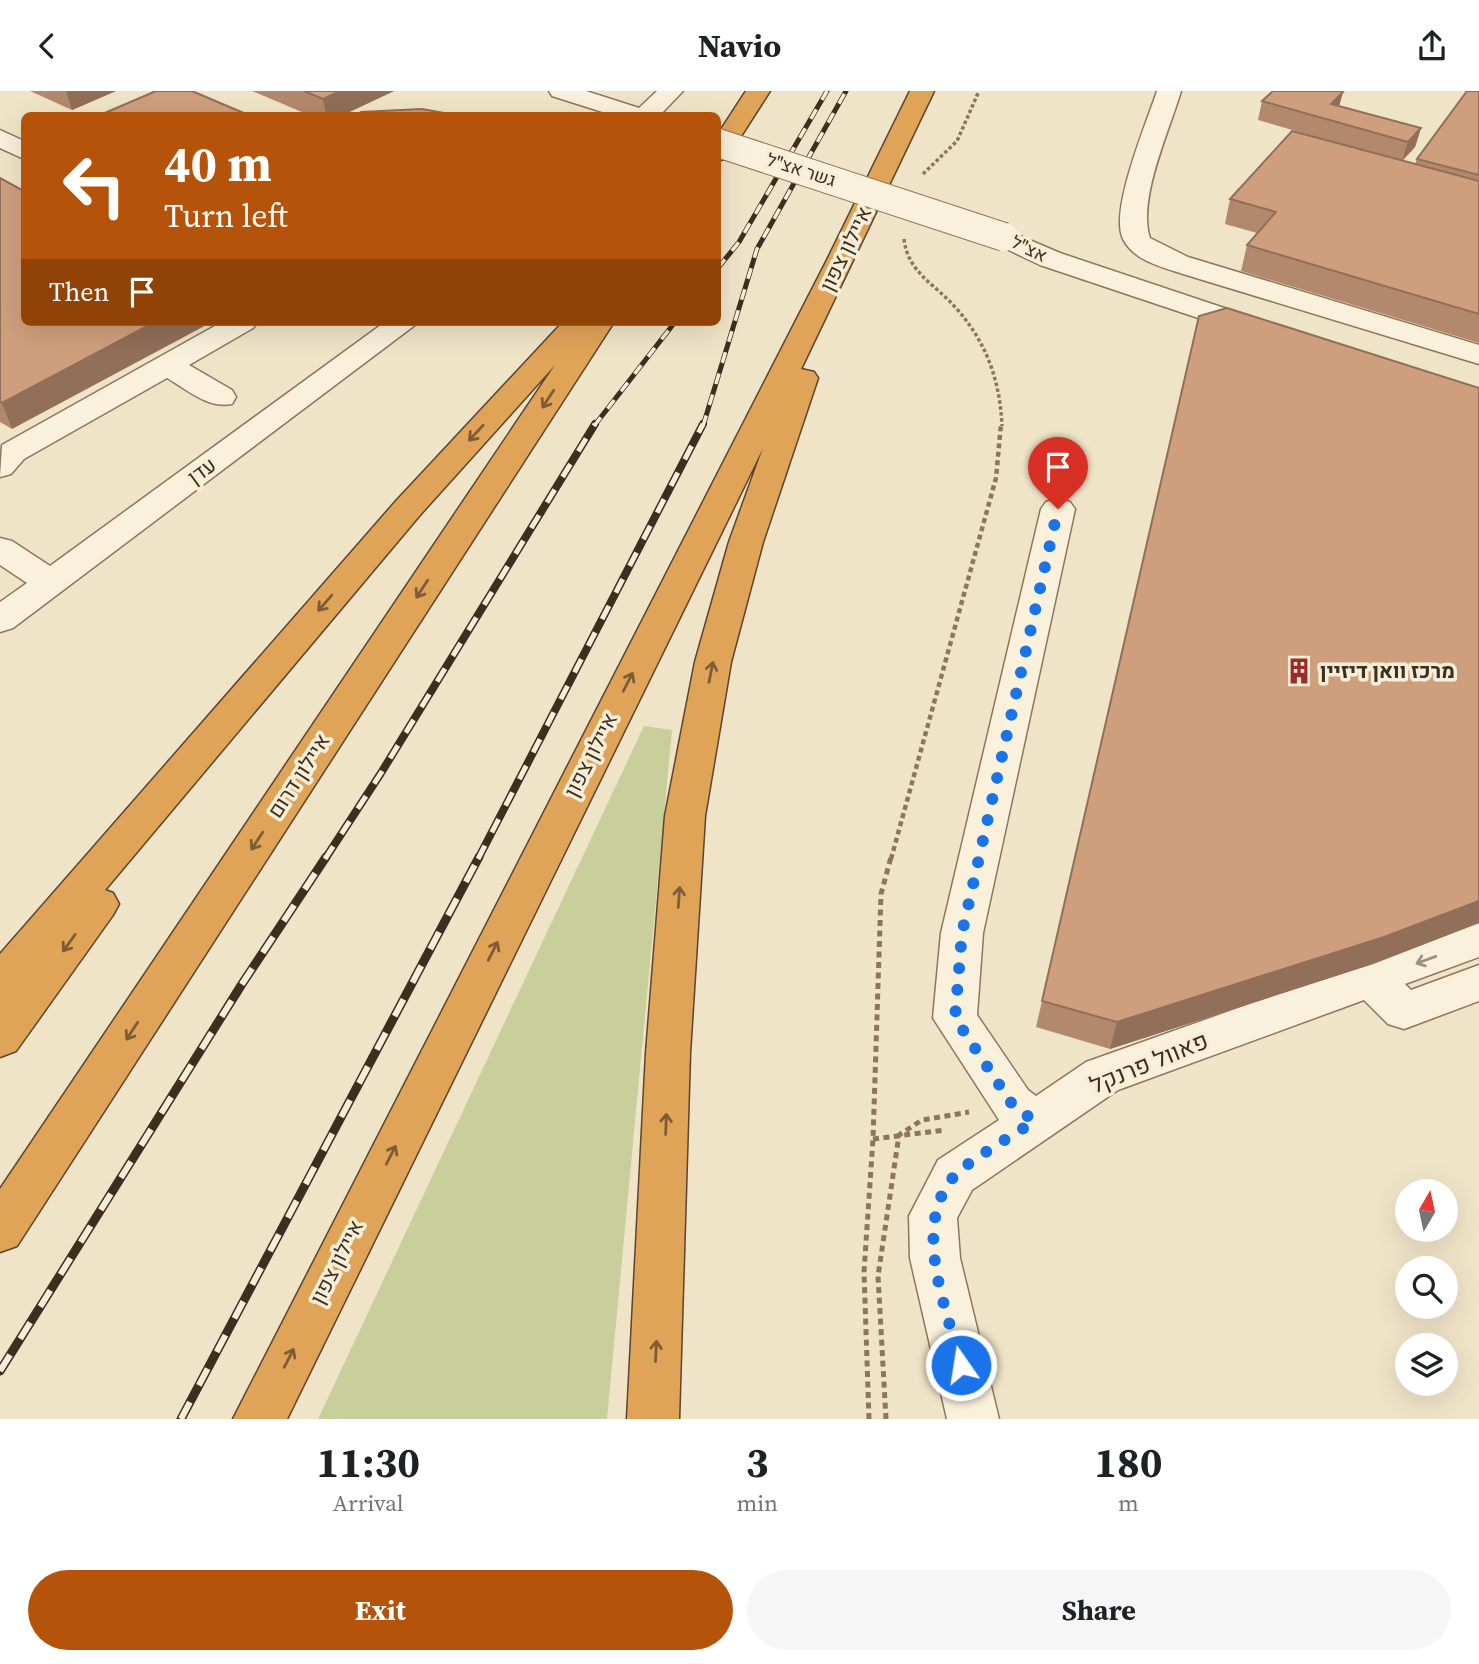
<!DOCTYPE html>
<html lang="en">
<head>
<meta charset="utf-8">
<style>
	:root { --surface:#fff; --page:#f6f6f6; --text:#202124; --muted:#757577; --accent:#b45309 }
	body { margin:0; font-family:"Source Serif 4",Heebo,serif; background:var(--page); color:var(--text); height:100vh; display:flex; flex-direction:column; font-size:26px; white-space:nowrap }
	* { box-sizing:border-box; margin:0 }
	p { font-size:23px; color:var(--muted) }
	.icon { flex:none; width:38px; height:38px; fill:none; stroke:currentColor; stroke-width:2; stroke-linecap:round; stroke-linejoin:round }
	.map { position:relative; height:1328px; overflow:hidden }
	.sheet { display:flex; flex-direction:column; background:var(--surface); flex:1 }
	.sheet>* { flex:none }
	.top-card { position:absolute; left:21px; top:21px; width:700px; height:214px; border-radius:10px; box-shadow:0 7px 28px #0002; background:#b45309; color:#fff; overflow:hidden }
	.needle { width:46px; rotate:9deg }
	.controls { position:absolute; left:1395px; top:1088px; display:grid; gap:14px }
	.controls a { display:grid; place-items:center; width:63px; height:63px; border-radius:50%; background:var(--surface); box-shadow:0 7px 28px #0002; font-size:35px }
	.pin { position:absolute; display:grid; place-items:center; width:60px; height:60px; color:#fff; margin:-72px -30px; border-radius:50% 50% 50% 0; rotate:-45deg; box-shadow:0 0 7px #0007 }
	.pin .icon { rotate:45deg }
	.me { position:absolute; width:77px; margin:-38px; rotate:347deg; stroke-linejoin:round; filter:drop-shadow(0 0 5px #0008) }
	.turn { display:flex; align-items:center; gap:24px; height:147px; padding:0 28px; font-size:32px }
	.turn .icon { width:91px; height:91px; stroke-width:2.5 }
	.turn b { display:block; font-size:49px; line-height:60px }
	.then { display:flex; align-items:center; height:66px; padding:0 28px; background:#0003; gap:14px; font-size:26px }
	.eta { display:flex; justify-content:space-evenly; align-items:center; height:119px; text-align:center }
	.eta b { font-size:42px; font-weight:700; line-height:49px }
	.primary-button { display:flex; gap:14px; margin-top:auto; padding:14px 28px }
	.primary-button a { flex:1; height:80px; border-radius:42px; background:var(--accent); color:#fff; font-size:28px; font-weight:700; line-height:80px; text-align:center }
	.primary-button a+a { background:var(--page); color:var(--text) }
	header { display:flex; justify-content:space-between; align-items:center; height:91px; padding:0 28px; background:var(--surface); font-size:32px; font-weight:700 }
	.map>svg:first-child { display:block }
	.green { fill:#c9cf9b }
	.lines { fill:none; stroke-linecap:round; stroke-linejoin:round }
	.minor-casing { stroke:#8d765c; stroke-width:3 }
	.highway-casing { stroke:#5b4430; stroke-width:3 }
	.path-far2 { stroke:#8d765c; stroke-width:3.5; stroke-dasharray:3.5 2.5; stroke-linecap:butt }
	.path-far1 { stroke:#8d765c; stroke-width:4.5; stroke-dasharray:5 3.5; stroke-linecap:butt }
	.path { stroke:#8d765c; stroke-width:5; stroke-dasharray:6 4.5; stroke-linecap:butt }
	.minor { fill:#faf1dc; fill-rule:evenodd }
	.highway { fill:#e0a458; fill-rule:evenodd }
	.rail-far2-casing { stroke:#3d2e20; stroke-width:5 }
	.rail-far1-casing { stroke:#3d2e20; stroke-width:8 }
	.rail-casing { stroke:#3d2e20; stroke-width:9 }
	.rail-far2 { stroke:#f7eed8; stroke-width:3.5; stroke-dasharray:11; stroke-linecap:butt }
	.rail-far1 { stroke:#f7eed8; stroke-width:5; stroke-dasharray:15; stroke-linecap:butt }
	.rail { stroke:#f7eed8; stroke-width:6; stroke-dasharray:19; stroke-linecap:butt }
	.minor-bridge-casing { stroke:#8d765c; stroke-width:30; stroke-linecap:butt }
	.minor-bridge { stroke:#faf1dc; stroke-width:28 }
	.wall { fill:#b2896c }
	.shaded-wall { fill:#916f58 }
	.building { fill:#cf9f7d; stroke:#916f58; stroke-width:2 }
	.oneway { stroke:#7e5d36 }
	.oneway2 { stroke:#9c907e }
	.route { stroke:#1a73e8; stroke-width:12; stroke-dasharray:0 21.6 }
	.labels { text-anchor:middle; stroke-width:7; stroke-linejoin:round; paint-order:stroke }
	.far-street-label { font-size:18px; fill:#3d2e20; stroke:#f7eed8 }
	.street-label { font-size:21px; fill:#3d2e20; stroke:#f7eed8 }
	.poi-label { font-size:21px; font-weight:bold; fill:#3d2e20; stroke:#f7eed8; text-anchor:start }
	.near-street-label { font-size:24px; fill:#3d2e20; stroke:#f7eed8 }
</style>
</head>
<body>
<header><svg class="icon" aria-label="back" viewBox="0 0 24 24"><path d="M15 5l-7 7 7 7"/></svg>Navio<svg class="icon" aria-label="share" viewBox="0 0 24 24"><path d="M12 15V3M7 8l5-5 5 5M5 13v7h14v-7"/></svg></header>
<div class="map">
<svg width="1479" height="1328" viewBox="0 0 1479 1328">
	<rect width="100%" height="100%" fill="#f0e4c8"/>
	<polygon class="green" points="644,635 672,639 607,1328 318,1328"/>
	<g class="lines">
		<g class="minor-casing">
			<g id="minor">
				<polygon points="549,0 586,0 639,17 657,0 683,0 660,24 612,24 552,5"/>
				<path d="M 1157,0 L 1181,0 C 1170,38 1137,109 1150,147 L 1188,166 L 1479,254 L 1479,273 L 1183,183 C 1162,176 1134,170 1123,148 C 1109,120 1147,31 1157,0 Z"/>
				<polygon points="0,39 24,50 24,68 0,57"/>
				<polygon points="1004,138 1060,162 1269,232 1274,238 1269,244 1259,247 1249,244 1040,174 994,152 990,146 994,140"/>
				<path d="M 222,231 L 258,231 L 253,237 L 189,274 L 232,299 L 236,306 L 232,313 C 208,318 186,298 167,287 L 24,368 L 11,383 L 0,386 L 2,354 Z"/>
				<polygon points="385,231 419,231 13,537 0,541 0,511 27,492 0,474 0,447 12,450 50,475"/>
				<polygon points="1058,408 1070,411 1075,418 983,842 977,924 1028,999 1036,1005 1086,971 1351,877 1358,861 1373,856 1390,864 1479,832 1479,866 1405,893 1411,899 1479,874 1479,910 1404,938 1388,933 1364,909 1118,999 972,1099 957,1127 960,1167 999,1328 947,1328 910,1167 909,1125 938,1069 999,1029 933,927 941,842 1041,418 1046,411"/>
			</g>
		</g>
		<g class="highway-casing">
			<g id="highway">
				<polygon points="746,0 770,0 727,67 718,70 718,43"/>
				<polygon points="910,0 934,0 801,278 814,281 818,287 763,451 731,571 705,725 690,962 679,1328 627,1328 646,962 665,725 695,571 729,451 763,357 287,1328 233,1328 826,171"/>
				<polygon points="579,231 614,231 17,1155 0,1161 0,1098 555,274 420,424 105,799 113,802 119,813 113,824 16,960 0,966 0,863 396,410 562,232"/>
			</g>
		</g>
		<g class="path-far2">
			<polyline points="923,83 957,50 979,0"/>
			<path d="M 904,148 C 908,182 935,193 955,216 C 986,250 1000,289 1002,335"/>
		</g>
		<polyline class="path-far1" points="891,768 996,387 1001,333"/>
		<g class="path">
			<polyline points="873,1048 945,1039"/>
			<polyline points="869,1328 864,1181 873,1048 881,803 891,766"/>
			<polyline points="886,1328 878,1185 899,1044 922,1029 969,1021"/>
		</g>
		<use href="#minor" class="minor"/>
		<use href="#highway" class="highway"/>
		<g class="rail-far2-casing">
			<g id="rail-far2">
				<polyline points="718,177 739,151 827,0"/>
				<polyline points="594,335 675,231"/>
				<polyline points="703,335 757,158 846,0"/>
			</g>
		</g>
		<g class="rail-far1-casing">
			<g id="rail-far1">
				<polyline points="325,768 381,682 595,333"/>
				<polyline points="478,768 703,333"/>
			</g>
		</g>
		<g class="rail-casing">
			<g id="rail">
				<polyline points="0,1280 242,893 326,766"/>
				<polyline points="181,1328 479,766"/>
			</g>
		</g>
		<use href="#rail-far2" class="rail-far2"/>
		<use href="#rail-far1" class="rail-far1"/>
		<use href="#rail" class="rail"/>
		<g class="minor-bridge-casing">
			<polyline id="minor-bridge" points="718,52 1004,146"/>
		</g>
		<use href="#minor-bridge" class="minor-bridge"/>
	</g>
	<g class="wall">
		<polygon points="30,0 116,0 72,19"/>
		<polygon points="252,0 394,0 343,24 309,24"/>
		<polygon points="1479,0 1479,252 1241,180 1247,154 1257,142 1225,133 1230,108 1337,52 1258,29 1262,10 1343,1 1339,15 1421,37 1415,56 1403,69 1415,73 1417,68"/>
		<polygon points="0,87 12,338 0,331"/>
		<polygon points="1479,297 1479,832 1373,873 1110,958 1036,936 1042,910"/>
	</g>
	<g class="shaded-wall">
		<polygon points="66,0 116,0 72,19"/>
		<polygon points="340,0 394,0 343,24 326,24 323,8"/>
		<polygon points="1343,1 1338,19 1331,13"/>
		<polygon points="1421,37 1415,56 1402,70 1408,51"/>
		<polygon points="155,231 212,231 12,338 2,312"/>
		<polygon points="1479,810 1479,832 1373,873 1110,958 1117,931"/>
	</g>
	<g class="building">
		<polygon points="156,0 192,0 246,23 243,24 100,24"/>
		<polygon points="304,0 340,0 323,8"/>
		<polygon points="1273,0 1341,0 1343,1 1331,13 1421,37 1408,51 1262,10"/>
		<polygon points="1467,0 1479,0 1479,84 1417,68"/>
		<polygon points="422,18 455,24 357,24 361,21"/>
		<polygon points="1292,40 1479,90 1479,223 1247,154 1276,121 1230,108"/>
		<polygon points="0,87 24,100 24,231 155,231 2,312 0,310"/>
		<polygon points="1227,217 1479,297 1479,810 1384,846 1117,931 1042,910 1199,225"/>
	</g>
	<defs><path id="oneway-shaft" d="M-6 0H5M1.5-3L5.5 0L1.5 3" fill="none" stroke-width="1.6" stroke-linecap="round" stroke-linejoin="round" transform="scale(1.75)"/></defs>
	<g class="oneway">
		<use href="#oneway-shaft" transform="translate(548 308) rotate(123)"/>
		<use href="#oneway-shaft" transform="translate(476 342) rotate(133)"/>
		<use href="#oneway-shaft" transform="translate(422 498) rotate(123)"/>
		<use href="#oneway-shaft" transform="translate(325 512) rotate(131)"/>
		<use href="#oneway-shaft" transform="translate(711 581) rotate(-79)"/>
		<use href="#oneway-shaft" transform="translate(628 591) rotate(-63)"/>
		<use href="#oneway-shaft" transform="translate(257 750) rotate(123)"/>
		<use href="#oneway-shaft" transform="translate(679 806) rotate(-86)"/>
		<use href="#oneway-shaft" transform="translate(69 852) rotate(126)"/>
		<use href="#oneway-shaft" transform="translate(493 860) rotate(-63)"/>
		<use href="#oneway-shaft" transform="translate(132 940) rotate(123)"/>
		<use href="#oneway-shaft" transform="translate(666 1033) rotate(-88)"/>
		<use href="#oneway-shaft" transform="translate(391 1064) rotate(-63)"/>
		<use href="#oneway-shaft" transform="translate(656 1260) rotate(-87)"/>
		<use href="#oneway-shaft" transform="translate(289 1267) rotate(-63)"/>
	</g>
	<use class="oneway2" href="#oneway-shaft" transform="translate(1426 869) rotate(160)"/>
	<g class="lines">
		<path class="route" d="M 961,1274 C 947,1217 910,1135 955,1084 C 968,1070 1016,1043 1034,1030 L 1012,1013 L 955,927 L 962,842 L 1058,418"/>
	</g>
	<defs>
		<g id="building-bare" transform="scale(2.1)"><path d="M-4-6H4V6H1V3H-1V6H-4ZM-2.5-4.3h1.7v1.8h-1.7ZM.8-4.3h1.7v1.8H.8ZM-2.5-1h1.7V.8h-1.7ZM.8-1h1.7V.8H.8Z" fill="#9e2a2b" stroke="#f7eed8" stroke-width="2.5" paint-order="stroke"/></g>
	</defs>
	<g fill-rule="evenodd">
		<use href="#building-bare" x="1299" y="580"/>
	</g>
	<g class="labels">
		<g class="far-street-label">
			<text transform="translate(801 79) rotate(18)" y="6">גשר אצ"ל</text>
			<text transform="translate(1029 158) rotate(26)" y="6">אצ"ל</text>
		</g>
		<g class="street-label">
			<text transform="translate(846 158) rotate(-64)" y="7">איילון צפון</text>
			<text transform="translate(202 380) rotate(-36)" y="7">עדן</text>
			<text transform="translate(591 664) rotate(-63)" y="7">איילון צפון</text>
			<text transform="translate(299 685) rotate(-57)" y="7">איילון דרום</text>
			<text transform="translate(337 1171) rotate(-63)" y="7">איילון צפון</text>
		</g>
		<g class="poi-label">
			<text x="1320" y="587">מרכז וואן דיזיין</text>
		</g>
		<g class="near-street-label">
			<text transform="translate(1149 972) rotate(-22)" y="8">פאוול פרנקל</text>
		</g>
	</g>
</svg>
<div class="controls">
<a><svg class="needle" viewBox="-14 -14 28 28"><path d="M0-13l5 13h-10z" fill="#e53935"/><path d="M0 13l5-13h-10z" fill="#757577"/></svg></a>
<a><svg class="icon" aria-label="search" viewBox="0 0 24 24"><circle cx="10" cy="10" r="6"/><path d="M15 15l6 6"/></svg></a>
<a><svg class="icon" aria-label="layers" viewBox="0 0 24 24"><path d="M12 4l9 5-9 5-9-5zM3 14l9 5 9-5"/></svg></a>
</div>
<div class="pin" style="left:1058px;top:418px;background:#d93025"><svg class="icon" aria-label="arrive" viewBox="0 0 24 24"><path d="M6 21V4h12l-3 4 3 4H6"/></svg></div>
<svg class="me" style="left:961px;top:1274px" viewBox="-20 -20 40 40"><circle r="17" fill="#1a73e8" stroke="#fff" stroke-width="3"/><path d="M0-11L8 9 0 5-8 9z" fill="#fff"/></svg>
<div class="top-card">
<div class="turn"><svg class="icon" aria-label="left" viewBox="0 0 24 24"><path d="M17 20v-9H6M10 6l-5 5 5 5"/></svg><div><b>40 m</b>Turn left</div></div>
<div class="then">Then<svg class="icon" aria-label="arrive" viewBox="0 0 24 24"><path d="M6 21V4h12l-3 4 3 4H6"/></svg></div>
</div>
</div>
<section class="sheet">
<div class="eta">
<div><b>11:30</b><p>Arrival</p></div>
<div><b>3</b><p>min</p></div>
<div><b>180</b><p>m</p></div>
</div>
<div class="primary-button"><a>Exit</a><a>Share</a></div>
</section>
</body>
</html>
